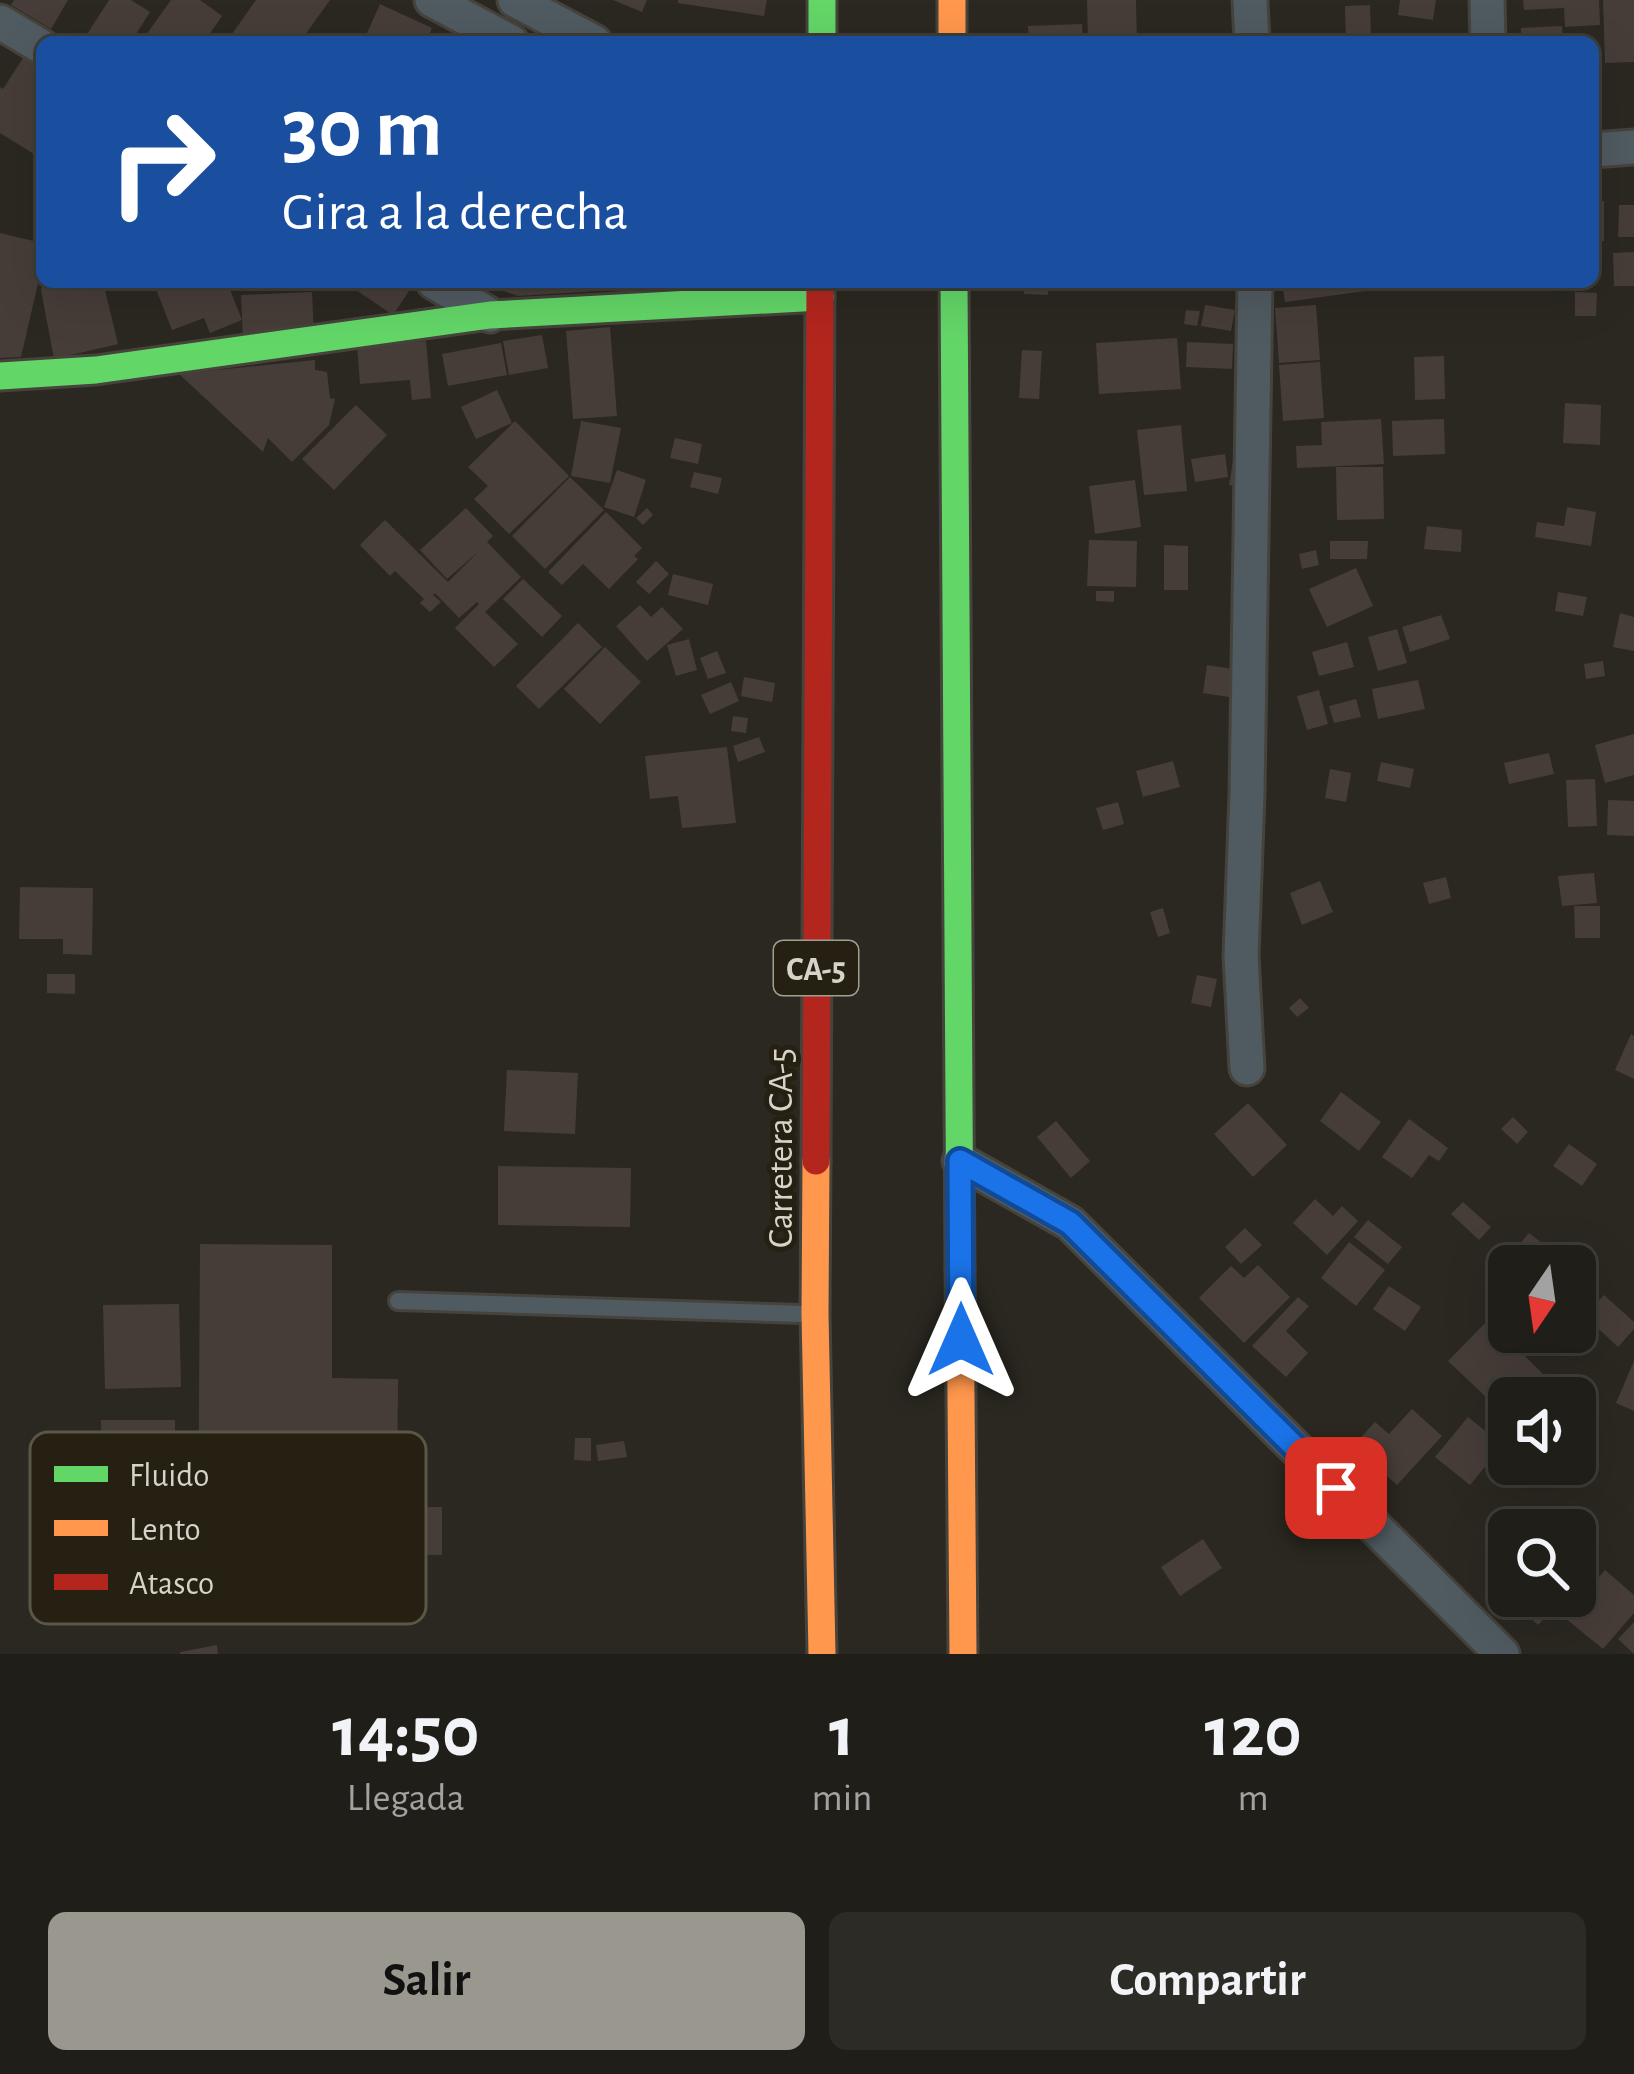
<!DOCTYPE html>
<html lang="es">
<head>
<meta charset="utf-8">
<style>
	:root { --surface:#201e18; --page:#2d2b25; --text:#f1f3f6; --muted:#a2a2a2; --line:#3d3c37; --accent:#9a988e }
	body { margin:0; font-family:"Alegreya Sans",sans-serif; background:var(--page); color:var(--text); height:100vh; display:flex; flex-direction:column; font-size:45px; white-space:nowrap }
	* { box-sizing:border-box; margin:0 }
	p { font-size:39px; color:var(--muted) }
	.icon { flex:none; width:66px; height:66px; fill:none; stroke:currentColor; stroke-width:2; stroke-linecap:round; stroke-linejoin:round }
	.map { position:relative; height:1654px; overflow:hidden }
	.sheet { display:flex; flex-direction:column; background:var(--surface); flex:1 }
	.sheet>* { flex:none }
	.top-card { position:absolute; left:36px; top:36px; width:1563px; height:252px; border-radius:18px; box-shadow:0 12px 48px #0002,0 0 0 3px var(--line); background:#1a4fa0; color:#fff; overflow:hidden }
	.needle { width:78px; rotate:193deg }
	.fabs { position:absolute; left:1488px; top:1245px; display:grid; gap:24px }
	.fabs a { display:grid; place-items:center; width:108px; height:108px; border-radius:18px; background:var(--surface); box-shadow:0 12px 48px #0002,0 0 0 3px var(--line); font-size:60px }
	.pin { position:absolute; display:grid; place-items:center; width:102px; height:102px; color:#fff; margin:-51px; border-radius:24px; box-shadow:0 6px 18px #0006 }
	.me { position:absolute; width:132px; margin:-66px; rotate:0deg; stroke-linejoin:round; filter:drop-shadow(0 0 9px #0008) }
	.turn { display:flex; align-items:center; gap:42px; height:252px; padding:0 48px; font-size:54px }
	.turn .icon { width:156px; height:156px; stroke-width:2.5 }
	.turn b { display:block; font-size:84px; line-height:102px }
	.eta { display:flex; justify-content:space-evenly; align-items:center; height:204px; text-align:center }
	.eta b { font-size:72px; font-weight:600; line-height:84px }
	.cta { display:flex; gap:24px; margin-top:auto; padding:24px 48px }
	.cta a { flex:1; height:138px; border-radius:18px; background:var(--accent); color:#111; font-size:48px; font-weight:600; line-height:138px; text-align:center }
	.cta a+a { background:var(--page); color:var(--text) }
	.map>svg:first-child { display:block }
	.building { fill:#473d38 }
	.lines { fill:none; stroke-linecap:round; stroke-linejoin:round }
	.lane-casing { stroke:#45433c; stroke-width:22 }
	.street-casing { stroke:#45433c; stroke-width:39 }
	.fast-casing { stroke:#45433c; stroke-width:33 }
	.slow-casing { stroke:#45433c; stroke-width:33 }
	.jam-casing { stroke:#45433c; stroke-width:33 }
	.lane { stroke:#505b61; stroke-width:16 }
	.street { stroke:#505b61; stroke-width:33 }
	.fast { stroke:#63d668; stroke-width:27 }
	.slow { stroke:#ff974d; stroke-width:27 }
	.jam { stroke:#b3261e; stroke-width:27 }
	.route-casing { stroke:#114b97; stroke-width:30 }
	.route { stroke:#1a73e8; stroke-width:21 }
	.labels { text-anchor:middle; stroke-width:10; stroke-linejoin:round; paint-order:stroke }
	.shield { fill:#252011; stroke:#a19e92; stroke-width:3 }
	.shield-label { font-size:33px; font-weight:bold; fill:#d6d4ca }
	.street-label { font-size:36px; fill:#d6d4ca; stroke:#252011 }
	.key { fill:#252011; stroke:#5a5648; stroke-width:3 }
	.key-label { font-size:33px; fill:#d6d4ca }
</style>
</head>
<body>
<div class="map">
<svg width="1634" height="1654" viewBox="0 0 1634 1654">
	<rect width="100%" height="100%" fill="#2a2820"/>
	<g class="building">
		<polygon points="14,0 68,0 51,29 11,5"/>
		<polygon points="109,0 131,0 150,12 131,42 82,42"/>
		<polygon points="171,0 200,0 222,16 204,42 141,42"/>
		<polygon points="256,0 330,0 300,42 243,42 232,34"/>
		<polygon points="613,0 647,0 642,12"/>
		<polygon points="678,0 767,0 764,16 678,3"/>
		<polygon points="1087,0 1136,0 1137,42 1088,42"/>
		<polygon points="1400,0 1436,0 1433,20 1398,15"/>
		<polygon points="1523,0 1599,0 1600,25 1565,27 1564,8 1524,10"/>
		<polygon points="1603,0 1634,0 1634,62 1605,63"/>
		<polygon points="380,4 432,28 426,42 363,42"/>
		<polygon points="1370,5 1371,38 1346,39 1345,6"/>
		<polygon points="1082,24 1083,42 1029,42 1028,26"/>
		<polygon points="1562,26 1563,42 1521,42 1521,28"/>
		<polygon points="25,55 42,66 42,159 0,133 0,87 3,89"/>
		<rect x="1593" y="201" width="11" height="40"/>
		<polygon points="1619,205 1634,205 1634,237 1618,237"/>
		<polygon points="0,233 42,243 42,266 21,357 0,358"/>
		<polygon points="1634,252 1634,286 1614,286 1613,253"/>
		<polygon points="43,282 103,282 118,344 54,359 41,290"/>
		<polygon points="158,282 227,282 242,320 210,333 204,318 172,330 154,284"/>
		<polygon points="344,282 408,282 413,285 393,315"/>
		<polygon points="644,282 646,288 518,296 480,283"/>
		<polygon points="1023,282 1048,282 1048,295 1024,294"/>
		<polygon points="1282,282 1372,282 1373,290 1285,302"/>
		<rect x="1384" y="282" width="23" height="7"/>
		<polygon points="312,292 314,335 243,338 241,295"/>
		<polygon points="1575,292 1597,293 1596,316 1575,316"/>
		<polygon points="1205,305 1235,310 1231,331 1201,326"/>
		<polygon points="1316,305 1320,360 1279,363 1275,308"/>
		<polygon points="1186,310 1200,311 1197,326 1184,324"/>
		<polygon points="610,327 617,416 573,419 566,331"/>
		<polygon points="542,335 548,368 509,375 503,341"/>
		<polygon points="1177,338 1181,389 1099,394 1096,343"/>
		<polygon points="426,341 431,398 412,400 410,380 360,384 357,346"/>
		<polygon points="1187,342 1233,344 1232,369 1186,367"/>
		<polygon points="501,343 507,375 448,386 442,354"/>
		<polygon points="1022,350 1042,351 1039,399 1019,398"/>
		<polygon points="1444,356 1445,399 1415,400 1414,357"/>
		<polygon points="315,360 315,370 327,372 330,398 335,399 329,425 292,462 268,438 263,452 179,374"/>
		<polygon points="1320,362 1324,418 1283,421 1279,365"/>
		<polygon points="497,390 512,423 476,439 461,407"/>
		<polygon points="1565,403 1601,405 1600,445 1563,443"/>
		<polygon points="356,405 387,435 334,490 302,459"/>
		<polygon points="1381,419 1384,464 1297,468 1296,446 1322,445 1321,422"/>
		<polygon points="1444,419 1445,454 1393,456 1392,421"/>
		<polygon points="515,421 569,476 509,534 474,499 488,486 468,467"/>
		<polygon points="581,421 621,428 610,483 571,476"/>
		<polygon points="1181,425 1187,491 1144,495 1137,430"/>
		<polygon points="675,438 702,444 698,464 670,458"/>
		<polygon points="1235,449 1247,451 1241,487 1229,485"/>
		<polygon points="1225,454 1228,477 1195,482 1191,459"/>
		<polygon points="1336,467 1383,467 1384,519 1337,520"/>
		<polygon points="617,470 646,480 634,517 604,507"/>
		<polygon points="694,472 722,478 718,494 690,487"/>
		<polygon points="570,477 604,510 545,569 512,536"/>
		<polygon points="1135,480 1141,527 1095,534 1089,486"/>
		<polygon points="1567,507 1596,512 1591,546 1535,537 1537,522 1564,526"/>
		<polygon points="466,508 493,536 487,542 521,577 485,612 518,644 494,667 455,628 479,604 477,602 459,618 435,593 433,595 441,602 430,612 420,603 424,599 395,571 390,576 360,545 385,520 448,582 479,551 447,579 420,550"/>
		<polygon points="647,508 653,515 643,525 636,518"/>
		<polygon points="606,512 642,548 634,556 638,559 609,589 583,564 562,585 548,572"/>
		<polygon points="1427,526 1462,530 1461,552 1424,549"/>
		<polygon points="1089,540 1137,541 1136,587 1087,586"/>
		<polygon points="1330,541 1368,541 1367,559 1330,559"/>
		<polygon points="1164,545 1188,546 1188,590 1164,590"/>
		<polygon points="1316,550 1319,565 1302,569 1299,554"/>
		<polygon points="656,561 669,574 649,594 636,582"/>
		<polygon points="1356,568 1373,606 1327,627 1309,589"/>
		<polygon points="673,574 713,584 708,605 668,595"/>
		<polygon points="523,579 562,616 542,637 503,599"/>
		<polygon points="1096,591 1114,591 1114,602 1096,601"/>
		<polygon points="1558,592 1587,597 1583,616 1555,611"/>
		<polygon points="640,605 651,617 662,607 683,629 647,661 616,626"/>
		<polygon points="1620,613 1634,617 1634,651 1613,647"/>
		<polygon points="1441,615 1450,639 1410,652 1402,627"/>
		<polygon points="578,623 602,647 539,709 516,686"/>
		<polygon points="1397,629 1407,663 1378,671 1368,637"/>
		<polygon points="689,639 697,670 676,676 667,645"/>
		<polygon points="1347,642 1354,667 1319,676 1312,652"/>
		<polygon points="605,647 641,682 600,724 564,689"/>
		<polygon points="717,651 726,673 708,679 700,658"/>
		<polygon points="1603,661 1605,676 1586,679 1584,664"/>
		<polygon points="1207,665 1233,669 1229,697 1203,693"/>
		<polygon points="744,677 775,683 772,702 741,696"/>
		<polygon points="1418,680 1425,709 1378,719 1372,689"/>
		<polygon points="731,682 739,701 710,714 701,695"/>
		<polygon points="1319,690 1328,724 1307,730 1297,696"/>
		<polygon points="1356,699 1361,717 1334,723 1329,706"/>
		<polygon points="733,716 748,718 746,733 731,731"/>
		<polygon points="1634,734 1634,775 1605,783 1595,745"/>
		<polygon points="759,737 765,752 738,762 733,746"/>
		<polygon points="727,747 736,823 682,828 678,796 650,799 645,756"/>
		<polygon points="1549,753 1554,774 1509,784 1504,763"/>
		<polygon points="1173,761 1180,787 1143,797 1136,771"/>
		<polygon points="1381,762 1414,769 1410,788 1377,781"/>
		<polygon points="1330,769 1351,773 1346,802 1325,798"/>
		<polygon points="1595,779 1597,826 1568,827 1566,780"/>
		<polygon points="1608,800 1634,801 1634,836 1607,835"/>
		<polygon points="1118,802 1124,824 1103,830 1096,808"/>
		<polygon points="1594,873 1597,903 1562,906 1558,876"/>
		<polygon points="1446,877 1451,898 1429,904 1423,883"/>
		<polygon points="1320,881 1333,912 1302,925 1290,893"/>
		<polygon points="20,887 93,888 92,955 63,954 63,939 19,939"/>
		<polygon points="1574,906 1600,906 1600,938 1575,938"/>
		<polygon points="1163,908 1170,933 1158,937 1150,912"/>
		<polygon points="47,974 75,974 75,994 47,993"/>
		<polygon points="1197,975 1217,979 1211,1007 1191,1003"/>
		<polygon points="1300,998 1309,1008 1297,1017 1289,1008"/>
		<polygon points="1631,1034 1634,1036 1634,1079 1615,1070"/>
		<polygon points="507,1070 578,1073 575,1134 504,1131"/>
		<polygon points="1341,1092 1381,1122 1359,1151 1320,1121"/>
		<polygon points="1248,1103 1287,1145 1253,1177 1214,1134"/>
		<polygon points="1513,1117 1528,1132 1517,1144 1501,1129"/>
		<polygon points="1409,1119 1448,1148 1439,1161 1429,1155 1412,1178 1382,1157"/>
		<polygon points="1056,1121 1090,1161 1071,1178 1037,1137"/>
		<polygon points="1569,1144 1597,1164 1582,1186 1553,1166"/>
		<polygon points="498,1166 631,1168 630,1227 498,1225"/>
		<polygon points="1315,1199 1333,1216 1342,1206 1358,1221 1327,1255 1293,1223"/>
		<polygon points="1463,1202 1491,1227 1479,1240 1451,1214"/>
		<polygon points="1368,1220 1402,1247 1388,1264 1354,1237"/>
		<polygon points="1245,1228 1262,1245 1241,1264 1225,1247"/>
		<polygon points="1529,1233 1542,1243 1530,1258 1517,1247"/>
		<polygon points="1349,1242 1385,1270 1356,1306 1321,1278"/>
		<polygon points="200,1244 332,1245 332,1378 398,1379 397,1507 442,1507 442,1555 301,1554 301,1575 225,1574 225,1554 198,1554"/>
		<polygon points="1258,1265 1290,1297 1244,1343 1199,1298 1231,1266 1244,1278"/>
		<polygon points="1389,1286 1421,1307 1405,1331 1373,1309"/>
		<polygon points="1604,1295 1634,1322 1634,1329 1618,1347 1585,1316"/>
		<polygon points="1298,1297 1309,1306 1286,1331 1308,1353 1286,1377 1252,1346"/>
		<polygon points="179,1304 181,1387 105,1389 103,1305"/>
		<polygon points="1488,1320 1542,1373 1517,1398 1509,1398 1509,1403 1497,1391 1489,1400 1448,1361"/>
		<polygon points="1634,1361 1634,1411 1616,1403"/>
		<polygon points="1412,1409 1442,1436 1397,1485 1353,1446 1375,1422 1389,1434"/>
		<polygon points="1468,1417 1503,1445 1470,1485 1435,1457"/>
		<polygon points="101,1420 175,1420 176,1561 102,1561"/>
		<polygon points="575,1438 591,1438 591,1461 574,1460"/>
		<polygon points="624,1441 627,1457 598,1461 596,1445"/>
		<polygon points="1521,1506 1551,1530 1509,1530 1509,1536 1502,1530"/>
		<polygon points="1203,1539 1222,1568 1180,1596 1161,1567"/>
		<polygon points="1605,1570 1634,1595 1634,1613 1603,1649 1565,1618"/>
		<polygon points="1519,1596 1565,1596 1538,1625 1513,1602"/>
		<polygon points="1634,1622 1634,1654 1618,1639"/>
		<polygon points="217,1645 218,1654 180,1654 180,1652"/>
	</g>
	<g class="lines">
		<g class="lane-casing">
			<polyline id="lane" points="398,1301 802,1314"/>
		</g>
		<g class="street-casing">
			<g id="street">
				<polyline points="432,0 511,42"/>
				<polyline points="515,0 594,42"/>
				<polyline points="1250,0 1252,42"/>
				<polyline points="1487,0 1488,42"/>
				<polyline points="0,22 42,47"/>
				<polyline points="1593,150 1634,147"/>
				<polyline points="434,282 490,315"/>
				<polyline points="1247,1068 1241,956 1247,794 1255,282"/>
				<polyline points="960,1161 1070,1223 1502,1654"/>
			</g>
		</g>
		<g class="fast-casing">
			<g id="fast">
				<polyline points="822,0 822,42"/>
				<polyline points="954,282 960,1268"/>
				<polyline points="0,376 96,370 490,315 820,297"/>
			</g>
		</g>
		<g class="slow-casing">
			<g id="slow">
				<polyline points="952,0 952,42"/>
				<polyline points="816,1161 815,1314 822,1654"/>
				<polyline points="960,1268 963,1654"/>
			</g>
		</g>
		<g class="jam-casing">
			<polyline id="jam" points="816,1161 820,282"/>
		</g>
		<use href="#lane" class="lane"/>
		<use href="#street" class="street"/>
		<use href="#fast" class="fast"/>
		<use href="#slow" class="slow"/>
		<use href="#jam" class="jam"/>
	</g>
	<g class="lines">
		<g class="route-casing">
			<polyline id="route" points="961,1340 960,1161 1070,1223 1336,1488"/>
		</g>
		<use href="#route" class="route"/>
	</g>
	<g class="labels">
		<rect class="shield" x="774" y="941" width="84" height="54" rx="9"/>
		<g class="shield-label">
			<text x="816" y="980">CA-5</text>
		</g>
		<g class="street-label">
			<text transform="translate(779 1148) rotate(-90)" y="13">Carretera CA-5</text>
		</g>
	</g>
	<rect x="30" y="1432" width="396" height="192" rx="18" class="key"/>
	<rect x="54" y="1466" width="54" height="16" fill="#63d668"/>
	<rect x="54" y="1520" width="54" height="16" fill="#ff974d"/>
	<rect x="54" y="1574" width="54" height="16" fill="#b3261e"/>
	<g class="key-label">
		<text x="129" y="1486">Fluido</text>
		<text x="129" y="1540">Lento</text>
		<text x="129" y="1594">Atasco</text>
	</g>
</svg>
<div class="fabs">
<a><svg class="needle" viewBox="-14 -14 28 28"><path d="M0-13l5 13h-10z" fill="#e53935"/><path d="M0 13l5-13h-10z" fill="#a2a2a2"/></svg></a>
<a><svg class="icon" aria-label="sound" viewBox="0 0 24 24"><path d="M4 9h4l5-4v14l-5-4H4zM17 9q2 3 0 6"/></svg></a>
<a><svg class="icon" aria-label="search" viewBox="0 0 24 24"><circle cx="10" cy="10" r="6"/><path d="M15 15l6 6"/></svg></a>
</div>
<div class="pin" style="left:1336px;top:1488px;background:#d93025"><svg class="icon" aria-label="arrive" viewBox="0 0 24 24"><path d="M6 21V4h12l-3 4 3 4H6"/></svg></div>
<svg class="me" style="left:961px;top:1340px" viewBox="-20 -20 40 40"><path d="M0-17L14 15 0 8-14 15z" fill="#1a73e8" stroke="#fff" stroke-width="4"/></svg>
<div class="top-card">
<div class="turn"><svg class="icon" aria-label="right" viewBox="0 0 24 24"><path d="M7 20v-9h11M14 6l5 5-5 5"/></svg><div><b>30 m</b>Gira a la derecha</div></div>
</div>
</div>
<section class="sheet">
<div class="eta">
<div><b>14:50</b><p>Llegada</p></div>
<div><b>1</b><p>min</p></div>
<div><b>120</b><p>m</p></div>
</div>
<div class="cta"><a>Salir</a><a>Compartir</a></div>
</section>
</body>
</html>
